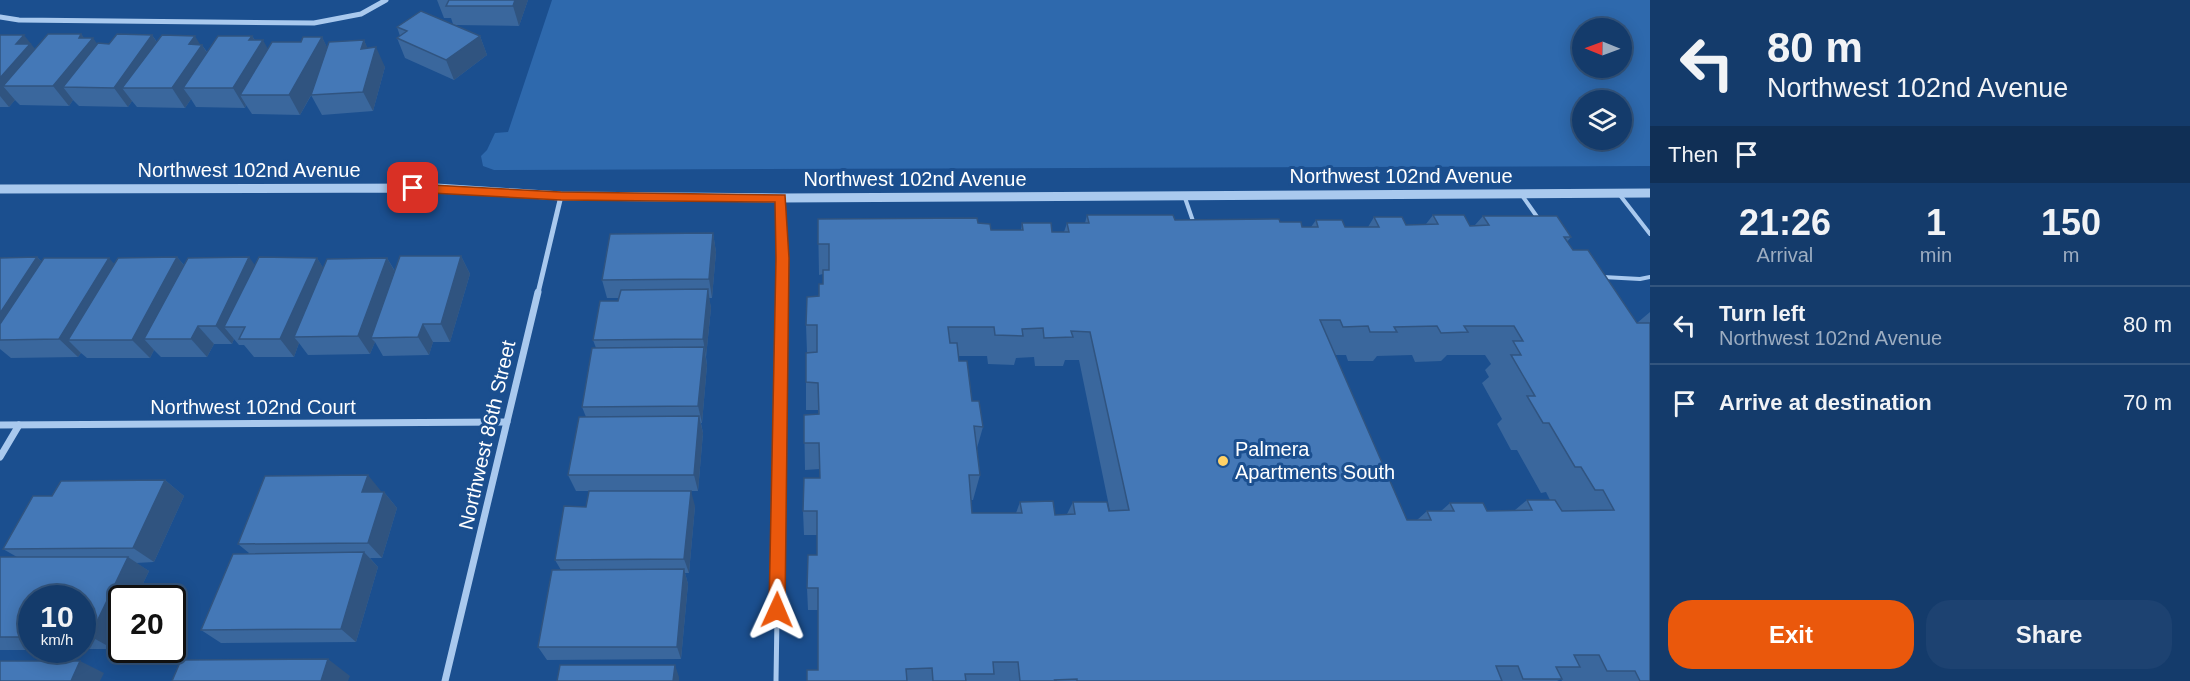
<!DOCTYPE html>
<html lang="en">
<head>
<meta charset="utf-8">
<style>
	:root { --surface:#143b6b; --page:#1d4271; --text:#f1f3f6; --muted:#9dadc1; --line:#33557e; --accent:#ea580c }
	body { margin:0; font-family:Helvetica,sans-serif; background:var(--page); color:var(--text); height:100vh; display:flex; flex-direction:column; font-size:22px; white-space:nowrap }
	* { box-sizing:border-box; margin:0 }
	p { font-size:20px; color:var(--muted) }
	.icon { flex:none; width:33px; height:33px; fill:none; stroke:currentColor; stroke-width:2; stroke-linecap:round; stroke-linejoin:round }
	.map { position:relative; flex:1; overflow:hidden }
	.details { display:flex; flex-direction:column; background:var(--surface); width:540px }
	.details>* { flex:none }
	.banner { background:#143b6b; color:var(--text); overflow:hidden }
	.needle { width:39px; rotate:271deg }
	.controls { position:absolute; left:1572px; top:18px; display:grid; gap:12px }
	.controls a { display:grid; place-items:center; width:60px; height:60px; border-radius:50%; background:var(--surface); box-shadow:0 3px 15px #0003,0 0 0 2px var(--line); font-size:30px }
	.speed { position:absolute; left:18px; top:585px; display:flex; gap:12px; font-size:30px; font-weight:700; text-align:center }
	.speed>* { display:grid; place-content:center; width:78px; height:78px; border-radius:50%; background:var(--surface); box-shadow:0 3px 15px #0003,0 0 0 2px var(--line); line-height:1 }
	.speed small { font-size:15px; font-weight:400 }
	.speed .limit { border:3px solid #111; border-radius:9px; background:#fff; color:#111 }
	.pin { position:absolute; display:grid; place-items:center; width:51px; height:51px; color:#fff; margin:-26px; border-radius:12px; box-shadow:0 3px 9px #0006 }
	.me { position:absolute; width:66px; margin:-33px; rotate:1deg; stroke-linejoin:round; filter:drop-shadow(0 0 4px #0008) }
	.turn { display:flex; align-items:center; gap:21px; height:126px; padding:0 18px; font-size:27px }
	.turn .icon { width:78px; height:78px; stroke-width:2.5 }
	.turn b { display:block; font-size:42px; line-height:51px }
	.then { display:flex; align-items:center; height:57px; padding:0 18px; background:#0003; gap:12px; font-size:22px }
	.eta { display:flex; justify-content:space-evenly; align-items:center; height:102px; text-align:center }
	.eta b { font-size:36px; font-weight:700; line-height:42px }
	.cta { display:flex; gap:12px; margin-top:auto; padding:12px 18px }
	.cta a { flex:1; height:69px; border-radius:24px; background:var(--accent); color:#fff; font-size:24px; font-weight:700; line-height:69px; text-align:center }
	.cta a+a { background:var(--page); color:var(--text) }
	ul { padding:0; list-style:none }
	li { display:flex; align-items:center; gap:18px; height:78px; padding:0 18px; border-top:2px solid var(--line) }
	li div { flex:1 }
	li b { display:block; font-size:22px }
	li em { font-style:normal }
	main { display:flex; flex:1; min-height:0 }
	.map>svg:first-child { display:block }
	.green { fill:#2e69ad; fill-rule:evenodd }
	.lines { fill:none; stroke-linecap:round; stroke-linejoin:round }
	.service-far1 { stroke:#a9c9ee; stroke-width:4 }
	.service { stroke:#a9c9ee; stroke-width:5 }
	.minor-far1 { stroke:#a9c9ee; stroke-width:5 }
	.minor { stroke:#a9c9ee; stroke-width:7 }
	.tertiary { stroke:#a9c9ee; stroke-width:9 }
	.wall { fill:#3a679d; fill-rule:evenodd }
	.shaded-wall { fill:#305480 }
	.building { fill:#4478b7; stroke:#305480; stroke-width:1.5; fill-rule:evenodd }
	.route { fill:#ea580c; stroke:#983908; stroke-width:1.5 }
	.poi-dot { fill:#ffd166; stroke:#1b4f8f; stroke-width:2 }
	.labels { text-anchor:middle; stroke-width:6; stroke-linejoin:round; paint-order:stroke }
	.street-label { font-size:20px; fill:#fff; stroke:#1b4f8f }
	.poi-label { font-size:20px; fill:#fff; stroke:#1b4f8f; text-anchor:start }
</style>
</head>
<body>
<main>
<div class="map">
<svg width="1650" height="681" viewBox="0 0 1650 681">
	<rect width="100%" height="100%" fill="#1b4f8f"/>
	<path class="green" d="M 552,0 L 1650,0 L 1650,166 L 494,170 L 483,166 L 481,156 L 487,150 L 495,133 L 508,132 ZM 1582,28 L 1622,28 L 1622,68 L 1582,68 ZM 1582,100 L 1622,100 L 1622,140 L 1582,140 Z"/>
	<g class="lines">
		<g class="service-far1">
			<polyline points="1521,194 1540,221"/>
			<polyline points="1619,194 1650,234"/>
			<polyline points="1184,195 1194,224"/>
			<polyline points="781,198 782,293"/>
			<polyline points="1603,277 1640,279 1650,277"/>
		</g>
		<polyline class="service" points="776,681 782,292"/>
		<g class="minor-far1">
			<polyline points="0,17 19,20 314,23 361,14 386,0"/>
			<polyline points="538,293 561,196"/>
		</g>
		<g class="minor">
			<polyline points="0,425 507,422"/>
			<polyline points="0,457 19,425"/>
			<polyline points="445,681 538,292"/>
		</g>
		<polyline class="tertiary" points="0,189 436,188 561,196 781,198 1650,193"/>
	</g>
	<g class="wall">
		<polygon points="437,0 528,0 519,26 455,25 480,36 487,55 454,80 405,58 397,38 400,36 397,27 453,24 451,18 444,18"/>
		<polygon points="81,34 84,38 98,44 109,44 152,35 157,42 202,45 207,52 252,36 255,40 268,49 322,37 327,48 364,40 367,48 385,67 373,111 322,115 311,95 312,94 300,115 252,114 246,105 245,108 196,107 191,99 185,108 137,107 132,101 128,107 79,106 73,100 69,106 20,105 15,100 9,107 0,107 0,35 35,49"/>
		<path d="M 1087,215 L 1175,220 L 1280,222 L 1302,227 L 1311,227 L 1316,220 L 1345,227 L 1368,227 L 1374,217 L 1406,225 L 1426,224 L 1433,215 L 1470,226 L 1475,225 L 1483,216 L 1571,237 L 1567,242 L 1573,250 L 1637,323 L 1650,312 L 1650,681 L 1562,681 L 1561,679 L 1557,681 L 807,681 L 818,670 L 818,610 L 808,610 L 807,588 L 817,555 L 817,535 L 804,535 L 803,511 L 820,478 L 820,469 L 805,470 L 804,415 L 818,414 L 818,410 L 806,410 L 806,382 L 807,353 L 806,325 L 823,284 L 823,274 L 819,275 L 818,219 L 978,223 L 991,230 L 1021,230 L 1022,223 L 1052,232 L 1064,232 L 1067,223 L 1085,223 ZM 1335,355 L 1346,355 L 1348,361 L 1373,361 L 1377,356 L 1412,355 L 1415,362 L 1441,361 L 1447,355 L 1485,355 L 1491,364 L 1485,370 L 1489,377 L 1482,383 L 1502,419 L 1497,424 L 1511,450 L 1517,450 L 1541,493 L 1546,492 L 1550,500 L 1527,500 L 1515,510 L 1487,511 L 1450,503 L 1441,511 L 1427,511 L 1417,520 L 1407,520 ZM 958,356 L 987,356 L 988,364 L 1014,365 L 1016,358 L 1034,357 L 1035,366 L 1063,366 L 1065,360 L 1079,360 L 1110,511 L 1073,502 L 1067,514 L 1055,515 L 1020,502 L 1016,513 L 972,513 L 971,500 L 973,500 L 980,475 L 977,448 L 983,427 L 972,401 L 959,361 Z"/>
		<polygon points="713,233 716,252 712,298 709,298 711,308 706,357 707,365 702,423 701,423 703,433 698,491 666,491 695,506 689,573 685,573 688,584 681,659 547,660 538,647 561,570 555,560 586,507 589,491 576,491 568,475 586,417 582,407 596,348 593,340 618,301 619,298 607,298 602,280"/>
		<polygon points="461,256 470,274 450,342 433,342 429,355 383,356 375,342 370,354 308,355 299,343 294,357 254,357 244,345 239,345 234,339 232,344 214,344 207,357 161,357 154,350 150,358 87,358 81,353 78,357 11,358 0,349 0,258 37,257 42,262 114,264 177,257 184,265 255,265 317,258 323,268 387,258 395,271"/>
		<polygon points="165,480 184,496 154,562 136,563 149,571 136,598 122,598 122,630 113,649 82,649 82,598 32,598 32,650 41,650 0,650 0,557 17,557 3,549 52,496"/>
		<polygon points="381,491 380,492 384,492 397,508 382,558 370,558 378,567 356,642 221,643 201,630 249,553 238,544"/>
	</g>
	<g class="shaded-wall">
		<polygon points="515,0 528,0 519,26 513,6"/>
		<polygon points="81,34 88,43 93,38 107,57 63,87 73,100 69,106 53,86"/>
		<polygon points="24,35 39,54 3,86 15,100 9,107 0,96 0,78 16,44"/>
		<polygon points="152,35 165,55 122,88 132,101 128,107 114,88"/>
		<polygon points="195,36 201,46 202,45 214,64 183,88 191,99 185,108 172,88 189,44"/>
		<polygon points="252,36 259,47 263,40 274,60 240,95 246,105 245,108 233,88 249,40"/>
		<polygon points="480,36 487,55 454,80 446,60"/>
		<polygon points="322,37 332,57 300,115 289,95"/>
		<polygon points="364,40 372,59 376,47 385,67 373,111 363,92 361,49"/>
		<polygon points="713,233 716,252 712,298 709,279"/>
		<polygon points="461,256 470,274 450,342 441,324"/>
		<polygon points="37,257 56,276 0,333 0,313"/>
		<polygon points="177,257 193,276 144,339 154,350 150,358 132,340"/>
		<polygon points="249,257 263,276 224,327 234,339 232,344 216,326"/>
		<polygon points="109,258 126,277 68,340 81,353 78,357 59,339"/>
		<polygon points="317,258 329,277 294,337 299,343 294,357 280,339"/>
		<polygon points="387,258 398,277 371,338 375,342 370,354 358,336"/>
		<polygon points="708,289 711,308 706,357 703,339"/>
		<polygon points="423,324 433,342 429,355 418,337"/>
		<polygon points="198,326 214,344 207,357 191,339"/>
		<polygon points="704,347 707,365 702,423 698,406"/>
		<polygon points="699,416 703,433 698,491 694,475"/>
		<polygon points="368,475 381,491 375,508 362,492"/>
		<polygon points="165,480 184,496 154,562 133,548"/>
		<polygon points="691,491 695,506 689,573 684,559"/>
		<polygon points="384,492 397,508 382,558 368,543"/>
		<polygon points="364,552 378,567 356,642 341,629"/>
		<polygon points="128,557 149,571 136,598 122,598 122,630 113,649 90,636"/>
		<polygon points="684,569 688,584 681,659 677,647"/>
		<polygon points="328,659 350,676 348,681 321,681"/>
		<polygon points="80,661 104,673 100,681 71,681"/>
		<polygon points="675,665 679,677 679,681 673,681"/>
	</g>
	<g class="building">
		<polygon points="449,0 515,0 513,6 446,6"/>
		<polygon points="421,11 480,36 446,60 397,38 407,31 397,27"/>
		<polygon points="48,34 81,34 79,38 93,38 53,86 3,86"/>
		<polygon points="117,34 152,35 114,88 63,87 98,43 109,44"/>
		<polygon points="0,35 24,35 16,44 30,44 0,78"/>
		<polygon points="162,35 195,36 189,44 202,45 172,88 122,88"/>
		<polygon points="218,36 252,36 249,40 263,40 233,88 183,88"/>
		<polygon points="303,37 322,37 289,95 240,95 272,42 301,42"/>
		<polygon points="364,40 361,49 376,47 363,92 311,95 329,42"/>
		<path d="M 1087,215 L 1173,215 L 1175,220 L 1279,219 L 1280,222 L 1301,222 L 1302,227 L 1318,227 L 1316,220 L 1342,220 L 1345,227 L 1379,227 L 1374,217 L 1402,217 L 1406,225 L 1438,224 L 1433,215 L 1464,215 L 1470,226 L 1489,225 L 1483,216 L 1557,216 L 1571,237 L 1564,237 L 1573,250 L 1588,250 L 1637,323 L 1650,323 L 1650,681 L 1640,681 L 1635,671 L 1607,671 L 1599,655 L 1574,655 L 1580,667 L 1556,667 L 1562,679 L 1523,679 L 1518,666 L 1496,666 L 1502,681 L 1077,681 L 1077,679 L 1055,680 L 1056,681 L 1020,681 L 1018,662 L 993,662 L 994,674 L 965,674 L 966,681 L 933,681 L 932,668 L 906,669 L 907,681 L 807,681 L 807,670 L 818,670 L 818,588 L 807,588 L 808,555 L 817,555 L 817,511 L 803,511 L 804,478 L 820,478 L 819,443 L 804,443 L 804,415 L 819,414 L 818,383 L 806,382 L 806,353 L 817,352 L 817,325 L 806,325 L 807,297 L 819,296 L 819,284 L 823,284 L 823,270 L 829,270 L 829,244 L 818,244 L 818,219 L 977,218 L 978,223 L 990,224 L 991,230 L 1023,230 L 1022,223 L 1051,223 L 1052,232 L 1069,232 L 1067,223 L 1089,223 ZM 1320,320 L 1340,320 L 1343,327 L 1368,326 L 1370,332 L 1397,332 L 1394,327 L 1437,326 L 1441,333 L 1468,332 L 1464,326 L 1514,326 L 1523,341 L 1513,341 L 1521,355 L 1511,355 L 1535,396 L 1527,396 L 1543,423 L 1549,423 L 1575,467 L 1581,467 L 1595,490 L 1603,490 L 1614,510 L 1562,511 L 1555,500 L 1527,500 L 1532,510 L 1487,511 L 1483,503 L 1450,503 L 1454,511 L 1427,511 L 1431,520 L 1407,520 ZM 948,327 L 994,327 L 995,335 L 1023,336 L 1022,329 L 1043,328 L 1044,338 L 1073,337 L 1071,331 L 1090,332 L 1129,510 L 1109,511 L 1107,502 L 1073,502 L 1075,514 L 1055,515 L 1053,501 L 1020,502 L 1022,513 L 972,513 L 969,475 L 980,475 L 974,426 L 983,427 L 979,401 L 972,401 L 967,361 L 959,361 L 957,343 L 950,343 Z"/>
		<polygon points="713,233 709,279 602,280 610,234"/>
		<polygon points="400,256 461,256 441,324 423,324 418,337 371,338"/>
		<polygon points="37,257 0,313 0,258"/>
		<polygon points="177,257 132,340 68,340 118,258"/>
		<polygon points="249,257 216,326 198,326 191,339 144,339 188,258"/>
		<polygon points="259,257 317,258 280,339 239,339 245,327 224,327"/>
		<polygon points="44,258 109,258 59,339 0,340 0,324"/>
		<polygon points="387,258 358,336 294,337 327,259"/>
		<polygon points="708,289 703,339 593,340 600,301 618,301 621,290"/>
		<polygon points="704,347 698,406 582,407 592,348"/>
		<polygon points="699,416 694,475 568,475 579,417"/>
		<polygon points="368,475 362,492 384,492 368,543 238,544 265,476"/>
		<polygon points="165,480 133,548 3,549 33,496 52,496 61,481"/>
		<polygon points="589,491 691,491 684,559 555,560 564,506 586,507"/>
		<polygon points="364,552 341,629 201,630 233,554"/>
		<polygon points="0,557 128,557 90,636 82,636 82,598 32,598 32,637 0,637"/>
		<polygon points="684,569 677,647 538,647 552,570"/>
		<polygon points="328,659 321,681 172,681 181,660"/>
		<polygon points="0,661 80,661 71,681 0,681"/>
		<polygon points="560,665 675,665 673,681 557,681"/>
	</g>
	<polygon class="route" points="413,184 561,192 785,195 789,258 785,610 783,616 777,619 771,616 769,610 776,258 775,202 561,200 413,192 407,188"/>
	<circle class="poi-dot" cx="1223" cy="461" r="6"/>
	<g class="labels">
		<g class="street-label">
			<text x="249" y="177">Northwest 102nd Avenue</text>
			<text x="1401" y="183">Northwest 102nd Avenue</text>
			<text x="915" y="186">Northwest 102nd Avenue</text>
			<text x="253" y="414">Northwest 102nd Court</text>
			<text transform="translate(487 435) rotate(-77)" y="7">Northwest 86th Street</text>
		</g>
		<g class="poi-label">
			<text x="1235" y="456">Palmera<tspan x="1235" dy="23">Apartments South</tspan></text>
		</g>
	</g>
</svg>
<div class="controls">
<a><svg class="needle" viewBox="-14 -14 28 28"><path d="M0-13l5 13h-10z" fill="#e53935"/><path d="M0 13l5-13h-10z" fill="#9dadc1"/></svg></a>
<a><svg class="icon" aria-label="layers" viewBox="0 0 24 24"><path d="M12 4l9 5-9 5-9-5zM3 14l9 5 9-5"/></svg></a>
</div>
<div class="speed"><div>10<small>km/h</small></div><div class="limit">20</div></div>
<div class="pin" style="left:413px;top:188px;background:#d93025"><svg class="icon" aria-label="arrive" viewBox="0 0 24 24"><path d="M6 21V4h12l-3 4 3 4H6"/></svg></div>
<svg class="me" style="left:777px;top:610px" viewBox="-20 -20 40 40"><path d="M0-17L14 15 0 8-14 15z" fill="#ea580c" stroke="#fff" stroke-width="4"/></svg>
</div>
<section class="details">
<div class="banner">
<div class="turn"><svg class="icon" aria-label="left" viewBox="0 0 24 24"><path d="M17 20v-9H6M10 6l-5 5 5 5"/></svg><div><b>80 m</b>Northwest 102nd Avenue</div></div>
<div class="then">Then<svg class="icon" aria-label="arrive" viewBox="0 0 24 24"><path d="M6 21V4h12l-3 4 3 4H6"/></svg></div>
</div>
<div class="eta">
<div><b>21:26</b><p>Arrival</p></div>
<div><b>1</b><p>min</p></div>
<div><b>150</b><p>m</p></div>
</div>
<ul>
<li><svg class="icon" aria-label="left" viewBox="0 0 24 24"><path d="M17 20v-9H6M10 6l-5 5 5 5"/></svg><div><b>Turn left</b><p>Northwest 102nd Avenue</p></div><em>80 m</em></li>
<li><svg class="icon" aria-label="arrive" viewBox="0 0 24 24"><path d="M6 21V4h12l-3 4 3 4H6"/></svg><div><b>Arrive at destination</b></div><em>70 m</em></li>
</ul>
<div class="cta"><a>Exit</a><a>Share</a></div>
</section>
</main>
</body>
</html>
